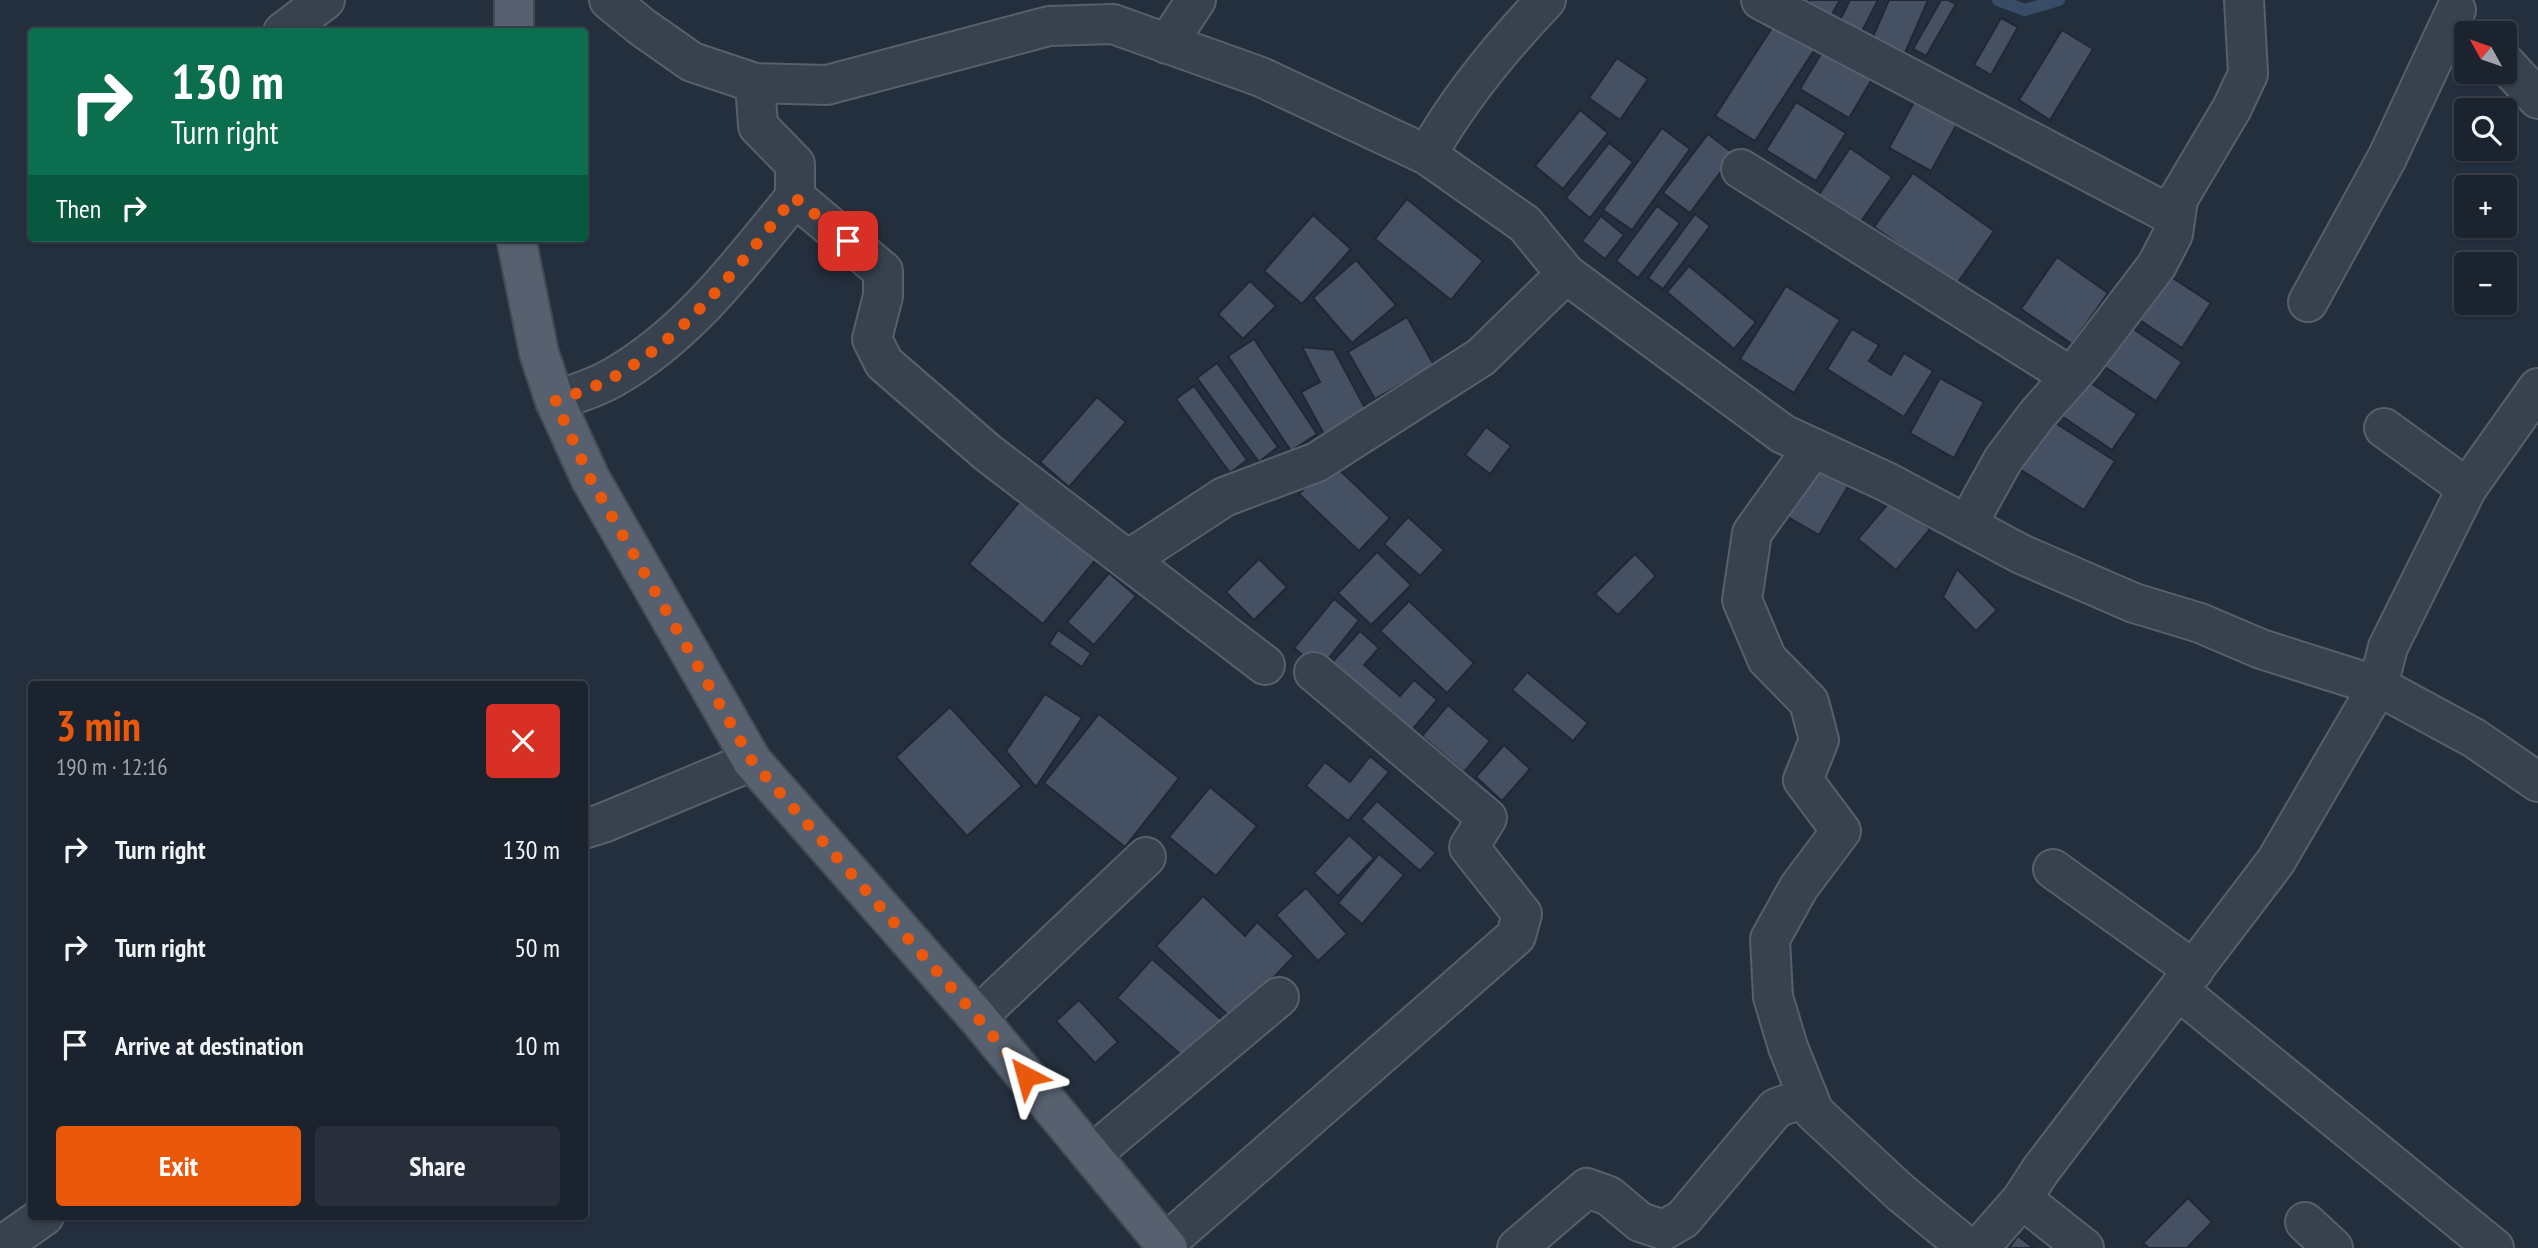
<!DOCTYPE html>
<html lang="en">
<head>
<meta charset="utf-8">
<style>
	:root { --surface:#1b232e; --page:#282f3a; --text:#f1f3f6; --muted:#a0a4aa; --line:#39404a; --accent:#ea580c }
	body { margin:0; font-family:"PT Sans Narrow",sans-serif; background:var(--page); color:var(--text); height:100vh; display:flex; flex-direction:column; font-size:26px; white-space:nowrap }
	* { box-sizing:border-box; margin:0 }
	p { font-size:23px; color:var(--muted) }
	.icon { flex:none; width:38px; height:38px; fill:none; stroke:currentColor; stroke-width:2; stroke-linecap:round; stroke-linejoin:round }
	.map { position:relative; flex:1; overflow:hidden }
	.panel { position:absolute; left:28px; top:681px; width:560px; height:539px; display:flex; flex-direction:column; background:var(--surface); border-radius:7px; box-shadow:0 2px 5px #0004,0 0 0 2px var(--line) }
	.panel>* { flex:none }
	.top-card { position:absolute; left:28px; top:28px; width:560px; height:214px; border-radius:7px; box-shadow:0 2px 5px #0004,0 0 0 2px var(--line); background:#0b6e4f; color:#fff; overflow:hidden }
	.needle { width:46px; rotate:310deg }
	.controls { position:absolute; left:2454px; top:21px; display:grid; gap:14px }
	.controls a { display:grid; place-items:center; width:63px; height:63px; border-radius:7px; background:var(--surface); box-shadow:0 2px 5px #0004,0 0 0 2px var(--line); font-size:35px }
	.pin { position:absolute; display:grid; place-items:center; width:60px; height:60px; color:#fff; margin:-30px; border-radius:14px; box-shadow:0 4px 10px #0006 }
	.me { position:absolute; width:77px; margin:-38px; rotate:321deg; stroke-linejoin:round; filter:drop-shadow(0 0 5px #0008) }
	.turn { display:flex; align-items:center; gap:24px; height:147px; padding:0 28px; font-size:32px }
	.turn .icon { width:91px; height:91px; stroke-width:2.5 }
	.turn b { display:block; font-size:49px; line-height:60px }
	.then { display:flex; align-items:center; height:66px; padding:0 28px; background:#0003; gap:14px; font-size:26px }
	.round { display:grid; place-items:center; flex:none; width:74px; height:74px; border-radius:7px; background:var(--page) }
	.head { display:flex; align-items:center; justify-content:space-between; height:119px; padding:0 28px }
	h1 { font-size:42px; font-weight:600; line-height:52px; color:var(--accent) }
	.primary-button { display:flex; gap:14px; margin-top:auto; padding:14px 28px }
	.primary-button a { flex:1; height:80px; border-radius:7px; background:var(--accent); color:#fff; font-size:28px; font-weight:600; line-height:80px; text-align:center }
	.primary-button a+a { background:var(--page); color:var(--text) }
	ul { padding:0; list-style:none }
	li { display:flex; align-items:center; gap:21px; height:98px; padding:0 28px }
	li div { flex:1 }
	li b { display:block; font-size:26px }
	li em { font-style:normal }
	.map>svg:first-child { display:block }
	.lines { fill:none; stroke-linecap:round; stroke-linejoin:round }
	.stream { stroke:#394c67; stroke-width:12 }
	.building { fill:#455162; stroke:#1f2835; stroke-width:2 }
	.minor-casing { stroke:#565f6c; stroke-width:42 }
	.major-casing { stroke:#414a57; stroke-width:42 }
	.minor { stroke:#38414e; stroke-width:38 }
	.major { stroke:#56606e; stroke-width:38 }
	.route { stroke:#ea580c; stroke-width:12; stroke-dasharray:0 21.6 }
</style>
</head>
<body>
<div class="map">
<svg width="2538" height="1248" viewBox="0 0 2538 1248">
	<rect width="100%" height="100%" fill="#242f3e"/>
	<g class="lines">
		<polyline class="stream" points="1998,0 2025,10 2059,0"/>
	</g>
	<g class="building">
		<polygon points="1810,0 1840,0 1831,16 1808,3"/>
		<polygon points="1850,0 1878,0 1860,35 1838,24"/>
		<polygon points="1889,0 1928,0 1905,53 1872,39"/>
		<polygon points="1941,0 1948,0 1956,4 1926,56 1913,49"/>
		<polygon points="2001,18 2018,27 1991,75 1974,65"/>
		<polygon points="1777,20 1817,46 1755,141 1715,116"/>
		<polygon points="2062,30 2093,49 2050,120 2019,100"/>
		<polygon points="1828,42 1877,71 1849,118 1800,89"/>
		<polygon points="1617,58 1648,79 1620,120 1589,98"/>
		<polygon points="1920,91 1962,115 1931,171 1889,148"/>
		<polygon points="1796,102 1846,133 1816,181 1766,150"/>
		<polygon points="1580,110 1608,133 1563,189 1535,166"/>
		<polygon points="1662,128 1690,149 1632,230 1603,210"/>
		<polygon points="1708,134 1734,154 1690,213 1663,193"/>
		<polygon points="1609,143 1633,162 1590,218 1566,198"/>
		<polygon points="1850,148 1892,177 1855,230 1814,202"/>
		<polygon points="1913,173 1994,231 1956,285 1874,227"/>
		<polygon points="1407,199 1483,261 1451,300 1375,239"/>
		<polygon points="1657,206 1680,223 1638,278 1616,261"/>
		<polygon points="1695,214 1710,226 1663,289 1648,278"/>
		<polygon points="1313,215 1351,249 1302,304 1264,271"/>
		<polygon points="1601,216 1624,235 1605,259 1582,241"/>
		<polygon points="2057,257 2108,293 2072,344 2021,309"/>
		<polygon points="1356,260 1396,305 1352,343 1313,298"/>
		<polygon points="1689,266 1756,322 1734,349 1667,292"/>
		<polygon points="2162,271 2211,303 2182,348 2132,315"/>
		<polygon points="1250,281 1276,306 1243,339 1218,314"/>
		<polygon points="1786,286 1840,320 1794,393 1740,359"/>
		<polygon points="1407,317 1434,365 1375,399 1348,352"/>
		<polygon points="2123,322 2182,362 2156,401 2096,361"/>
		<polygon points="1852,329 1879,345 1869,361 1891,375 1904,353 1933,371 1904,417 1827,369"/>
		<polygon points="1254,339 1317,434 1291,451 1228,356"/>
		<polygon points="1302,347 1334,350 1366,410 1324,434 1301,392 1320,382"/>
		<polygon points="1217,363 1278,447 1259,462 1197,378"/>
		<polygon points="2082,377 2137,414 2112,450 2057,413"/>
		<polygon points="1940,378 1984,402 1954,458 1910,433"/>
		<polygon points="1194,386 1247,460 1230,473 1176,399"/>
		<polygon points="1097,397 1126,422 1069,487 1040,462"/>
		<polygon points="2049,419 2115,461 2084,510 2018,468"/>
		<polygon points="1486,427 1511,446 1490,474 1465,455"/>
		<polygon points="1330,461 1390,518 1359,551 1299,494"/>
		<polygon points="1812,461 1850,483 1819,535 1781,513"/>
		<polygon points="1028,491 1102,552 1043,624 969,564"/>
		<polygon points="1893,498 1930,529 1896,570 1858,539"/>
		<polygon points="1408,517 1444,550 1420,576 1384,544"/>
		<polygon points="1377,552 1411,585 1371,625 1338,593"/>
		<polygon points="1635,554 1656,576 1618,615 1595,594"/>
		<polygon points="1259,559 1287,587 1254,620 1226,592"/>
		<polygon points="1957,569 1997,610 1976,631 1943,597"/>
		<polygon points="1109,573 1136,596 1094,645 1067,622"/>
		<polygon points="1334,599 1359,620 1320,669 1294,648"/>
		<polygon points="1409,601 1474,663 1447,693 1380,631"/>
		<polygon points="1058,630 1091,653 1082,667 1049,644"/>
		<polygon points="1360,631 1379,648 1364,665 1400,696 1414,680 1437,700 1407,736 1328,667"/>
		<polygon points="1527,672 1588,723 1573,741 1512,690"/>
		<polygon points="1045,694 1082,718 1036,787 1006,751"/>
		<polygon points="1448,705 1490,741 1464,772 1422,736"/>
		<polygon points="950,707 1022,786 967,836 896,757"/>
		<polygon points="1099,714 1179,778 1125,847 1044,783"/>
		<polygon points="1504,745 1530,769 1502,801 1476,777"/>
		<polygon points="1370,756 1389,772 1348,821 1306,786 1325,762 1350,782"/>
		<polygon points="1210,787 1257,826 1216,876 1169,837"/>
		<polygon points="1377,801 1436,853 1420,871 1361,819"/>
		<polygon points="1349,835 1374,858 1338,896 1314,873"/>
		<polygon points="1379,854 1404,875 1362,924 1338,903"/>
		<polygon points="1306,888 1347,934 1318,961 1276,915"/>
		<polygon points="1203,896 1245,936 1257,922 1294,956 1233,1020 1156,946"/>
		<polygon points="1152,959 1224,1022 1189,1062 1117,998"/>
		<polygon points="1079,1000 1118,1042 1095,1063 1056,1021"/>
		<polygon points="2188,1198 2212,1222 2187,1248 2149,1248 2143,1243"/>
		<polygon points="2018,1236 2034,1248 2009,1248"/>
	</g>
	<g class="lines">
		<g class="minor-casing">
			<g id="minor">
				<polyline points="609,0 642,27 692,62 755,83 827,85 1049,26 1113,24 1261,77 1427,155 1525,224 1566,274 1783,434 1887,482 2021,554 2134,603 2200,623 2261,649 2378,686 2474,738 2538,782"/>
				<polyline points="1761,0 2175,217"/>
				<polyline points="283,32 325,0"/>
				<polyline points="1167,44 1196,0"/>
				<polyline points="2504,62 2538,99"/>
				<polyline points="755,83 758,126 795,164 795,197 883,271 883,296 872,339 884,363 988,453 1265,665"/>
				<path d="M 1427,155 C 1459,98 1501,47 1546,0"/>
				<polyline points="1741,169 2070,376"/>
				<polyline points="2308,302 2387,158 2456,10"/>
				<path d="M 555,401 C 574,394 596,388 614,377 C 689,334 741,263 795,197"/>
				<polyline points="2384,428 2467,488"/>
				<polyline points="1813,448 1752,533 1742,600 1767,659 1809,702 1819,740 1803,780 1841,831 1799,887 1770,939 1773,997 1788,1047 1814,1112 1901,1193 1968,1248"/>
				<polyline points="1967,525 2003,460 2036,416 2081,365 2157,265 2173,234 2178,199 2232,108 2248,74 2244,0"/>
				<polyline points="1128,560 1224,497 1317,462 1481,357 1566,274"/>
				<polyline points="584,829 603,823 752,761"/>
				<polyline points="2053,869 2194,970"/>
				<polyline points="2178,990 2494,1248"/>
				<polyline points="977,1017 1146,857"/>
				<polyline points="1091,1155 1279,997"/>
				<polyline points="2022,1199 2084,1248"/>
				<polyline points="2305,1222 2333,1248"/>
				<polyline points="1165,1244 1516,936 1522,914 1469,847 1487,818 1314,672"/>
				<polyline points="0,1247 44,1216"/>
				<polyline points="1517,1248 1587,1188 1609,1196 1640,1222 1664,1230 1683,1219 1776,1108 1808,1097"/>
				<polyline points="1979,1248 2022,1199 2040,1171 2276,861 2378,686 2388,647 2467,488 2538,388"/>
			</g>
		</g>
		<g class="major-casing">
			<g id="major">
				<polyline points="514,32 514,0"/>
				<polyline points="516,238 539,353 555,401 590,478 752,761 977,1017 1168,1248"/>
			</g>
		</g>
		<use href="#minor" class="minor"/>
		<use href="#major" class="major"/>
	</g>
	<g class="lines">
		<path class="route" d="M 848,241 L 794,197 C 741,263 689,334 614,377 C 596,387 574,394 555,401 L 590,478 L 752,761 L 977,1017 L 1026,1076"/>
	</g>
</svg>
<div class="controls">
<a><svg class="needle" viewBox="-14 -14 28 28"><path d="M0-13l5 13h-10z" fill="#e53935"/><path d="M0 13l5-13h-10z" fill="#a0a4aa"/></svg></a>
<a><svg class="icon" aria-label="search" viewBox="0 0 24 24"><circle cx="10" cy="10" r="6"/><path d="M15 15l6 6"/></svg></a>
<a>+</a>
<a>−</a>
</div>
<div class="pin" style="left:848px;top:241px;background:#d93025"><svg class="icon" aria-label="arrive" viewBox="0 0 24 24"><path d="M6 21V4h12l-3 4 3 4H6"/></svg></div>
<svg class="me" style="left:1026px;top:1076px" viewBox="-20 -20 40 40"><path d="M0-17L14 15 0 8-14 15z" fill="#ea580c" stroke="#fff" stroke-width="4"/></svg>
<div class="top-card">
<div class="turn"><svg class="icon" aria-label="right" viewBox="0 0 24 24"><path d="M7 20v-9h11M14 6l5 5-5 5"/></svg><div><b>130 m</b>Turn right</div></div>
<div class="then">Then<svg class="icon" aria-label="right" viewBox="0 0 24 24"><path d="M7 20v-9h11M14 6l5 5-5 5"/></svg></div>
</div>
<section class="panel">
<div class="head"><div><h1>3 min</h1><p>190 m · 12:16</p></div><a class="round" style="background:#d93025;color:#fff"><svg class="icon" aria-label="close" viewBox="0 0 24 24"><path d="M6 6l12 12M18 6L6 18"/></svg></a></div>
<ul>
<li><svg class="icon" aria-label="right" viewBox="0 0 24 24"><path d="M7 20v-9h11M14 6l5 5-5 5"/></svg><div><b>Turn right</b></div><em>130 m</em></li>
<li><svg class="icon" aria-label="right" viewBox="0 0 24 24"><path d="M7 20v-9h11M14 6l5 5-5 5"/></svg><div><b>Turn right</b></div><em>50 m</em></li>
<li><svg class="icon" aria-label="arrive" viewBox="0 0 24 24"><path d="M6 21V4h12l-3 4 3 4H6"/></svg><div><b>Arrive at destination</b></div><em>10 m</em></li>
</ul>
<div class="primary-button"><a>Exit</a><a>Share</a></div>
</section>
</div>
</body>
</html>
